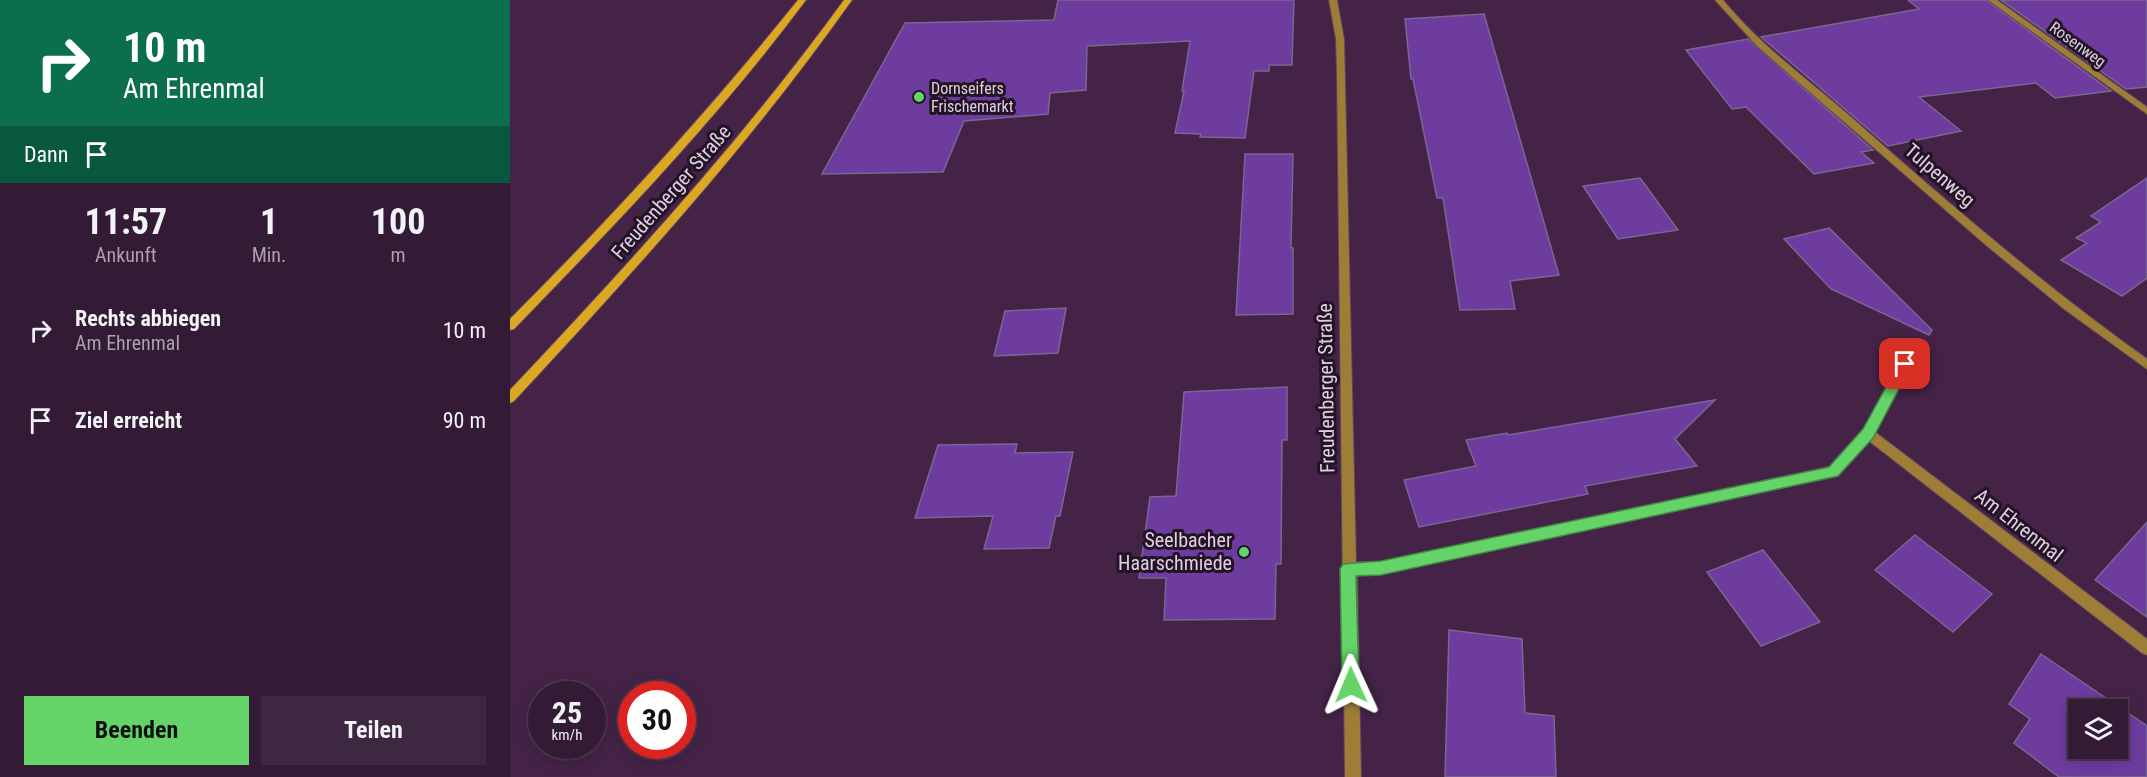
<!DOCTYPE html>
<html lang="de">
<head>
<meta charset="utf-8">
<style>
	:root { --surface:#331a35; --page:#3e2741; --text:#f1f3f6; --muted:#a9a1ad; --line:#4e3850; --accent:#64d468 }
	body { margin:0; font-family:"Roboto Condensed",sans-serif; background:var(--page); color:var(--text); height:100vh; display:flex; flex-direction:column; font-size:22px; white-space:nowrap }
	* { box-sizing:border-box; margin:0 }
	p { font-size:20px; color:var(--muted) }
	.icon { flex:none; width:33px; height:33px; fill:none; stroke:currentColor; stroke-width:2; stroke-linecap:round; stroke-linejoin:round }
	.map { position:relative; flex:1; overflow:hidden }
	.side { display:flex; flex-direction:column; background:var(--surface); width:510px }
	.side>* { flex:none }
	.banner { background:#0b6e4f; color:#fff; overflow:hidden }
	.fabs { position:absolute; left:1558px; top:699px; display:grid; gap:12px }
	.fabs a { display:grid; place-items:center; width:60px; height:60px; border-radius:0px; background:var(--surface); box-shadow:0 3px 15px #0003,0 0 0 2px var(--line); font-size:30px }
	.speed { position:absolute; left:18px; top:681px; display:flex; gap:12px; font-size:30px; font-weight:700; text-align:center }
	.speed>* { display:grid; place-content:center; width:78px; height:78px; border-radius:50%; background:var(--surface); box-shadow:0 3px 15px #0003,0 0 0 2px var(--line); line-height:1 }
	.speed small { font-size:15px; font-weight:400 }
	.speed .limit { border:9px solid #d22; background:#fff; color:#111 }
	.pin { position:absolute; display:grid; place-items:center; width:51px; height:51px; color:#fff; margin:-26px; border-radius:12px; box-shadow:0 3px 9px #0006 }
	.me { position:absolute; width:66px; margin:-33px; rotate:359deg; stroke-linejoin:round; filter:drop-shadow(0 0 4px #0008) }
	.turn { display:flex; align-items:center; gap:21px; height:126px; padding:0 24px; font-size:27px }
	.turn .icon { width:78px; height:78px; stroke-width:2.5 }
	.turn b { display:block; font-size:42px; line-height:51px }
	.then { display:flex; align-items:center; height:57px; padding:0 24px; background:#0003; gap:12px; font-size:22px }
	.eta { display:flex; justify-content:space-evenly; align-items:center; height:102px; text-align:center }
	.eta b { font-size:36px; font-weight:700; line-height:42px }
	.action { display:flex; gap:12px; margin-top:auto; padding:12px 24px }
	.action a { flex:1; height:69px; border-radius:0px; background:var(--accent); color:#111; font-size:24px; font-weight:700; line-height:69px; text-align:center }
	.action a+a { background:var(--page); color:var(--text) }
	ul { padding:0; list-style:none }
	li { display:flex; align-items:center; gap:18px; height:90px; padding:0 24px }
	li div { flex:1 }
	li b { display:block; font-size:22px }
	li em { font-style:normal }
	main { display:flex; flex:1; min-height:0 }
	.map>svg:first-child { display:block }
	.building { fill:#6e3c9f; stroke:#7a6694; stroke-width:1.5; fill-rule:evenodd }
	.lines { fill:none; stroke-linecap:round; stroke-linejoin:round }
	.minor-casing { stroke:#604263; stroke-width:2 }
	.secondary-casing { stroke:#604263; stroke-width:2 }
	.minor { fill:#9e7d36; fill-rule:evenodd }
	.secondary { fill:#dca721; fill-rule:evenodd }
	.route { fill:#64d468; stroke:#418a44; stroke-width:1.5 }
	.poi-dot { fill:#64d468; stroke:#221424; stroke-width:2 }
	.labels { text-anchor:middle; stroke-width:6; stroke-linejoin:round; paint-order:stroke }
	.far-street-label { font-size:16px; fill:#e2cde3; stroke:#221424 }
	.far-poi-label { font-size:16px; fill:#e2cde3; stroke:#221424; text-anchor:start }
	.street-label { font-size:20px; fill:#e2cde3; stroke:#221424 }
	.poi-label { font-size:20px; fill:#e2cde3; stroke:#221424; text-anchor:end }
</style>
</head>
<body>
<main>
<section class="side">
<div class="banner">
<div class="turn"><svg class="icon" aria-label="right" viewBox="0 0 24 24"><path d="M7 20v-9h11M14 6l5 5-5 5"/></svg><div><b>10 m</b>Am Ehrenmal</div></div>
<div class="then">Dann<svg class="icon" aria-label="arrive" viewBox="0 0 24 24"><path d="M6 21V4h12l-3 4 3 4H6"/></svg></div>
</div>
<div class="eta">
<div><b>11:57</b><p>Ankunft</p></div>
<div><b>1</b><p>Min.</p></div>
<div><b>100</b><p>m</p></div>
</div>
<ul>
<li><svg class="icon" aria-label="right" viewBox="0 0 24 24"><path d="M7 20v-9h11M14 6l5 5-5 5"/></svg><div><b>Rechts abbiegen</b><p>Am Ehrenmal</p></div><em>10 m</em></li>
<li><svg class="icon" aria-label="arrive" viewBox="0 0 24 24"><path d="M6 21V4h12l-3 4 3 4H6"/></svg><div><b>Ziel erreicht</b></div><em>90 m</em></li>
</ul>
<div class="action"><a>Beenden</a><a>Teilen</a></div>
</section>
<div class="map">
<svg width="1637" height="777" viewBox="0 0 1637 777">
	<rect width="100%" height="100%" fill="#442347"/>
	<g class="building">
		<polygon points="548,0 784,0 782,65 759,65 759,71 744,71 735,138 690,137 691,134 665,133 674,91 672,91 680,41 577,46 576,90 540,93 538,114 454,121 433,172 312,174 395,23 544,20"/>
		<polygon points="1398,0 1476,0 1601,91 1545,98 1526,83 1409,97 1451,131 1378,146 1251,37 1409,9"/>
		<polygon points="1491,0 1637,0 1637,87 1616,89"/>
		<polygon points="974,14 1049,275 1000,281 1005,309 950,310 933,198 927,198 903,79 901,79 895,19"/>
		<polygon points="1238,39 1363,150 1351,152 1364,163 1304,174 1236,107 1222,109 1176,50"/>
		<polygon points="735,154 783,154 781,248 783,248 783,314 726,315"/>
		<polygon points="1130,178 1168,230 1108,239 1073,186"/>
		<polygon points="1637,178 1637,278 1612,296 1551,260 1577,243 1566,238 1591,222 1581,216"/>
		<polygon points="1319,228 1422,330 1419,335 1321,289 1274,239"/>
		<polygon points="556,308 548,353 484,356 495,311"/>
		<polygon points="777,387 777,440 772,440 771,564 766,564 765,619 654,620 656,578 629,578 640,497 666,496 674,392"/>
		<polygon points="1205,400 1165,439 1187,466 1075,486 1078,494 909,527 894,480 966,466 956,440 997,433 998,435"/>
		<polygon points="507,444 505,453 563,452 550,516 546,516 539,548 474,549 483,516 405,518 428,445"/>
		<polygon points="1637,522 1637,617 1585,580"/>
		<polygon points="1405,535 1482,594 1443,632 1365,570"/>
		<polygon points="1253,550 1310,622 1251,646 1197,572"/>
		<polygon points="939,630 1012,639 1015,713 1044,716 1046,777 935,777"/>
		<path d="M 1531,654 L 1637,726 L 1637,777 L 1549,777 L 1504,743 L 1520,719 L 1499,704 ZM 1569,710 L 1608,710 L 1608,748 L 1569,748 Z"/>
	</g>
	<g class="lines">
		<g class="minor-casing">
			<g id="minor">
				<polygon points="819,0 827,0 834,39 846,562 871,562 1319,467 1354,429 1391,361 1395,360 1401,364 1365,432 1637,639 1637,655 1632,653 1359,441 1328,476 1323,477 871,574 847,575 851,777 835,777 827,74 826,39"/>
				<path d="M 1205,0 L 1213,0 C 1250,45 1297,79 1341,117 C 1436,201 1533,285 1637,359 L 1637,369 L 1554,309 L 1477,246 L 1248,47 Z"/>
				<polygon points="1478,0 1487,0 1637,107 1637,114"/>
			</g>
		</g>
		<g class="secondary-casing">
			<g id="secondary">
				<path d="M 288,0 L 296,0 C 208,118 106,224 4,329 L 0,330 L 0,319 C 102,217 198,112 288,0 Z"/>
				<path d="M 334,0 L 342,0 C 241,143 123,273 4,401 L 0,403 L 0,390 C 118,265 233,139 334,0 Z"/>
			</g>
		</g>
		<use href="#minor" class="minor"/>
		<use href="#secondary" class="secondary"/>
	</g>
	<polygon class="route" points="1395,359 1402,364 1363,438 1328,476 871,575 846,576 849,685 847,691 841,693 835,691 832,685 830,569 833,564 871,561 1319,467 1353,429 1391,360"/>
	<g class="poi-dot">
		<circle cx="409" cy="97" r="6"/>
		<circle cx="734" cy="552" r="6"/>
	</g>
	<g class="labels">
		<g class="far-street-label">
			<text transform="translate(1568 44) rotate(36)" y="6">Rosenweg</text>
		</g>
		<g class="far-poi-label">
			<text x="421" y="94">Dornseifers<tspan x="421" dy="18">Frischemarkt</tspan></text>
		</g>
		<g class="street-label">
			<text transform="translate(1430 175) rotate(41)" y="7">Tulpenweg</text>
			<text transform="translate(161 192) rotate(-49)" y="7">Freudenberger Straße</text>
			<text transform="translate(816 388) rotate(-91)" y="7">Freudenberger Straße</text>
			<text transform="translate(1509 525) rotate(38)" y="7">Am Ehrenmal</text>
		</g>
		<g class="poi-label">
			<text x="722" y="547">Seelbacher<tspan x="722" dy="23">Haarschmiede</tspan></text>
		</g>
	</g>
</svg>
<div class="fabs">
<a><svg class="icon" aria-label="layers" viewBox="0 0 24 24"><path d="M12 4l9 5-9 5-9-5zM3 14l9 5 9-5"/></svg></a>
</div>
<div class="speed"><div>25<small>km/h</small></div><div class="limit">30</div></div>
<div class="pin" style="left:1395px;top:364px;background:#d93025"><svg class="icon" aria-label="arrive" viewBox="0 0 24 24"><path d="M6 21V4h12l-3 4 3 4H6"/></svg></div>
<svg class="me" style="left:841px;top:685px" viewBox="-20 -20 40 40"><path d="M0-17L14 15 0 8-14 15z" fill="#64d468" stroke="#fff" stroke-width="4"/></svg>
</div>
</main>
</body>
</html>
